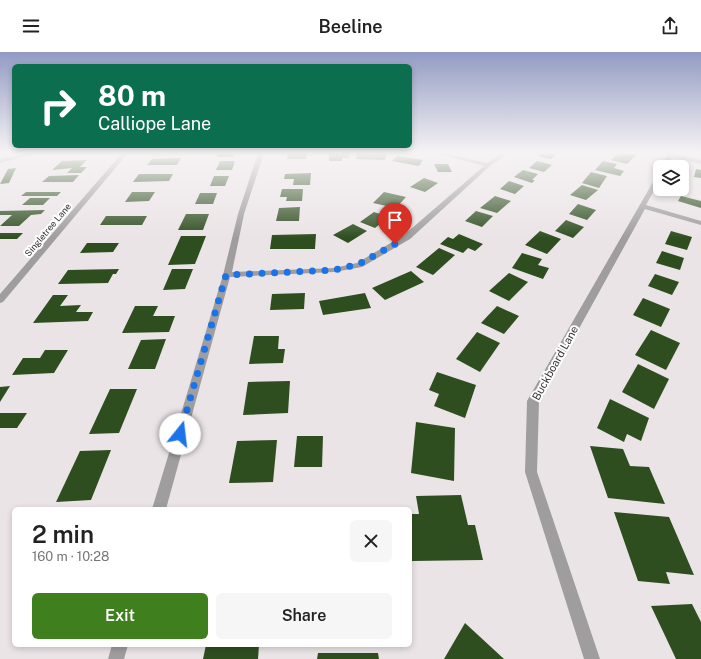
<!DOCTYPE html>
<html lang="en">
<head>
<meta charset="utf-8">
<style>
	:root { --surface:#fff; --page:#f6f6f6; --text:#222; --muted:#767676; --accent:#3f7f1e }
	body { margin:0; font-family:"Public Sans",sans-serif; background:var(--page); color:var(--text); height:100vh; display:flex; flex-direction:column; font-size:15px; white-space:nowrap }
	* { box-sizing:border-box; margin:0 }
	p { font-size:13px; color:var(--muted) }
	.icon { flex:none; width:22px; height:22px; fill:none; stroke:currentColor; stroke-width:2; stroke-linecap:round; stroke-linejoin:round }
	.map { position:relative; flex:1; overflow:hidden }
	.details { position:absolute; left:12px; top:455px; width:400px; height:140px; display:flex; flex-direction:column; background:var(--surface); border-radius:6px; box-shadow:0 2px 6px #0003 }
	.details>* { flex:none }
	.guide { position:absolute; left:12px; top:12px; width:400px; height:84px; border-radius:6px; box-shadow:0 2px 6px #0003; background:#0b6e4f; color:#fff; overflow:hidden }
	.controls { position:absolute; left:653px; top:108px; display:grid; gap:8px }
	.controls a { display:grid; place-items:center; width:36px; height:36px; border-radius:6px; background:var(--surface); box-shadow:0 2px 6px #0003; font-size:20px }
	.pin { position:absolute; display:grid; place-items:center; width:34px; height:34px; color:#fff; margin:-41px -17px; border-radius:50% 50% 50% 0; rotate:-45deg; box-shadow:0 0 4px #0007 }
	.pin .icon { rotate:45deg }
	.me { position:absolute; width:44px; margin:-22px; rotate:16deg; stroke-linejoin:round; filter:drop-shadow(0 0 3px #0008) }
	.turn { display:flex; align-items:center; gap:14px; height:84px; padding:0 20px; font-size:18px }
	.turn .icon { width:52px; height:52px; stroke-width:2.5 }
	.turn b { display:block; font-size:28px; line-height:34px }
	.round { display:grid; place-items:center; flex:none; width:42px; height:42px; border-radius:6px; background:var(--page) }
	.head { display:flex; align-items:center; justify-content:space-between; height:68px; padding:0 20px }
	h1 { font-size:24px; font-weight:600; line-height:30px }
	.primary-button { display:flex; gap:8px; margin-top:auto; padding:8px 20px }
	.primary-button a { flex:1; height:46px; border-radius:6px; background:var(--accent); color:#fff; font-size:16px; font-weight:600; line-height:46px; text-align:center }
	.primary-button a+a { background:var(--page); color:var(--text) }
	header { display:flex; justify-content:space-between; align-items:center; height:52px; padding:0 20px; background:var(--surface); font-size:18px; font-weight:600 }
	.map>svg:first-child { display:block }
	.building { fill:#2e4e20 }
	.lines { fill:none; stroke-linecap:round; stroke-linejoin:round }
	.minor { fill:#a09d9e; fill-rule:evenodd }
	.route { stroke:#1a73e8; stroke-width:7; stroke-dasharray:0 12.6 }
	.labels { text-anchor:middle; stroke-width:4; stroke-linejoin:round; paint-order:stroke }
	.far-street-label { font-size:9px; fill:#363334; stroke:#fff }
	.street-label { font-size:11px; fill:#363334; stroke:#fff }
</style>
</head>
<body>
<header><svg class="icon" aria-label="menu" viewBox="0 0 24 24"><path d="M4 6h16M4 12h16M4 18h16"/></svg>Beeline<svg class="icon" aria-label="share" viewBox="0 0 24 24"><path d="M12 15V3M7 8l5-5 5 5M5 13v7h14v-7"/></svg></header>
<div class="map">
<svg width="701" height="607" viewBox="0 0 701 607">
	<rect width="100%" height="100%" fill="#ebe4e6"/>
	<g class="building">
		<polygon points="219,101 234,101 233,105 217,105"/>
		<polygon points="288,101 307,101 306,107 287,107"/>
		<polygon points="329,101 348,101 349,106 342,106 342,109 329,109"/>
		<polygon points="357,101 386,102 385,108 356,107"/>
		<polygon points="541,101 558,101 551,107 538,104"/>
		<polygon points="619,101 627,101 636,103 627,112 611,108"/>
		<polygon points="397,104 423,108 419,114 392,109"/>
		<polygon points="181,106 177,113 147,113 152,107"/>
		<polygon points="87,108 80,115 87,115 81,121 67,121 72,116 52,118 62,109"/>
		<polygon points="220,109 235,109 232,118 216,118"/>
		<polygon points="537,109 552,113 544,120 529,116"/>
		<polygon points="603,109 617,112 614,116 624,119 620,124 595,118"/>
		<polygon points="434,112 448,112 452,120 438,120"/>
		<polygon points="16,116 9,131 0,132 8,117"/>
		<polygon points="696,117 701,118 701,126 694,125"/>
		<polygon points="523,118 538,122 532,128 535,128 532,131 514,125"/>
		<polygon points="591,120 607,124 599,136 582,131"/>
		<polygon points="311,121 310,133 293,133 294,127 284,127 285,122"/>
		<polygon points="139,122 173,122 169,129 133,130"/>
		<polygon points="79,123 73,130 42,130 49,124"/>
		<polygon points="214,124 229,124 225,134 210,134"/>
		<polygon points="424,126 438,131 425,140 410,135"/>
		<polygon points="509,129 524,134 515,142 500,137"/>
		<polygon points="582,133 598,138 586,148 570,143"/>
		<polygon points="282,137 303,137 302,149 286,149 287,145 280,145"/>
		<polygon points="26,140 61,140 57,144 21,144"/>
		<polygon points="132,140 155,140 149,149 125,150"/>
		<polygon points="384,140 406,145 396,156 373,151"/>
		<polygon points="200,141 217,141 213,152 195,152"/>
		<polygon points="495,144 511,149 497,161 480,156"/>
		<polygon points="681,144 701,149 701,156 678,149"/>
		<polygon points="30,146 50,146 43,153 22,153"/>
		<polygon points="578,152 596,158 587,168 569,162"/>
		<polygon points="300,155 299,169 276,169 279,156"/>
		<polygon points="45,158 41,162 31,163 19,174 0,174 12,163 0,163 0,159"/>
		<polygon points="476,159 493,164 482,175 465,169"/>
		<polygon points="374,160 389,165 375,176 360,170"/>
		<polygon points="186,162 209,162 203,178 178,178"/>
		<polygon points="106,164 147,164 142,173 100,173"/>
		<polygon points="566,168 584,175 573,186 555,179"/>
		<polygon points="353,172 367,179 348,191 333,183"/>
		<polygon points="540,179 561,187 547,202 525,193"/>
		<polygon points="671,179 692,185 687,198 665,192"/>
		<polygon points="0,181 23,181 17,187 0,187"/>
		<polygon points="316,182 315,197 270,197 272,183"/>
		<polygon points="459,182 483,192 475,199 468,196 463,201 440,192 448,185 453,187"/>
		<polygon points="181,184 206,184 195,212 168,213"/>
		<polygon points="87,191 119,191 113,200 80,201"/>
		<polygon points="439,196 455,203 433,223 416,215"/>
		<polygon points="662,199 684,206 680,218 656,211"/>
		<polygon points="522,201 542,207 538,213 549,216 543,227 512,216"/>
		<polygon points="119,217 116,222 113,222 108,231 58,232 68,218"/>
		<polygon points="172,217 193,217 185,237 163,238"/>
		<polygon points="411,219 424,230 385,248 372,236"/>
		<polygon points="509,221 528,230 509,249 489,239"/>
		<polygon points="655,222 679,230 672,243 648,234"/>
		<polygon points="305,241 304,257 270,258 272,242"/>
		<polygon points="365,241 371,256 323,263 319,249"/>
		<polygon points="53,243 68,243 60,254 81,253 76,260 93,260 88,269 33,271"/>
		<polygon points="643,246 670,257 661,275 633,263"/>
		<polygon points="135,254 158,254 153,264 175,264 169,280 122,281"/>
		<polygon points="497,254 519,264 504,282 481,271"/>
		<polygon points="651,278 680,291 666,318 635,303"/>
		<polygon points="477,280 500,291 480,320 456,307"/>
		<polygon points="254,284 279,284 278,297 285,297 283,311 249,312"/>
		<polygon points="166,287 155,317 128,317 141,288"/>
		<polygon points="45,298 68,298 54,321 12,323 23,306 40,306"/>
		<polygon points="638,312 669,327 654,357 622,340"/>
		<polygon points="437,320 476,333 465,366 434,354 439,342 429,338"/>
		<polygon points="290,329 288,361 243,363 248,330"/>
		<polygon points="10,334 0,350 0,335"/>
		<polygon points="110,337 137,337 119,381 89,382"/>
		<polygon points="610,347 649,366 641,389 627,382 624,390 597,376"/>
		<polygon points="0,361 27,361 17,376 0,376"/>
		<polygon points="416,370 455,376 454,429 411,421"/>
		<polygon points="297,384 323,384 322,415 294,415"/>
		<polygon points="277,388 273,430 229,431 237,389"/>
		<polygon points="590,394 623,397 630,414 649,415 665,452 608,446"/>
		<polygon points="111,398 91,448 56,450 80,399"/>
		<polygon points="461,443 468,473 475,473 483,508 412,509 410,462 419,462 416,444"/>
		<polygon points="614,460 669,465 694,523 666,520 670,532 638,529"/>
		<polygon points="692,552 701,570 701,607 676,607 651,554"/>
		<polygon points="465,571 504,607 444,607"/>
		<polygon points="206,593 259,593 258,607 203,607"/>
		<polygon points="318,601 378,601 379,607 317,607"/>
	</g>
	<g class="lines">
		<g class="minor">
			<polygon points="30,101 39,101 0,111 0,107"/>
			<polygon points="122,101 128,101 3,250 0,251 0,242"/>
			<polygon points="258,101 264,101 244,162 232,220 334,216 357,211 404,183 484,114 435,101 444,101 487,111 503,101 509,101 490,114 410,187 362,215 334,220 230,225 166,457 152,457 223,223 238,162"/>
			<polygon points="668,101 674,101 701,108 701,112 672,105 667,115 661,115"/>
			<polygon points="660,121 660,128 646,153 701,169 701,173 645,157 539,349 537,420 600,607 584,607 525,420 527,349 657,123"/>
			<polygon points="112,593 128,593 124,607 108,607"/>
		</g>
	</g>
	<linearGradient id="sky" x2="0" y2="1"><stop stop-color="#929bc3"/><stop offset="0.54" stop-color="#f6f3f4"/><stop offset="1" stop-color="#f6f3f4" stop-opacity="0"/></linearGradient>
	<rect width="701" height="186" fill="url(#sky)"/>
	<g class="lines">
		<polyline class="route" points="180,382 226,223 334,218 359,212 395,192"/>
	</g>
	<g class="labels">
		<g class="far-street-label">
			<text transform="translate(48 178) rotate(-50)" y="3">Singletree Lane</text>
		</g>
		<g class="street-label">
			<text transform="translate(555 311) rotate(-61)" y="4">Buckboard Lane</text>
		</g>
	</g>
</svg>
<div class="controls">
<a><svg class="icon" aria-label="layers" viewBox="0 0 24 24"><path d="M12 4l9 5-9 5-9-5zM3 14l9 5 9-5"/></svg></a>
</div>
<div class="pin" style="left:395px;top:192px;background:#d93025"><svg class="icon" aria-label="arrive" viewBox="0 0 24 24"><path d="M6 21V4h12l-3 4 3 4H6"/></svg></div>
<svg class="me" style="left:180px;top:382px" viewBox="-20 -20 40 40"><circle r="19" fill="#fff"/><path d="M0-13L10 11 0 6-10 11z" fill="#1a73e8"/></svg>
<div class="guide">
<div class="turn"><svg class="icon" aria-label="right" viewBox="0 0 24 24"><path d="M7 20v-9h11M14 6l5 5-5 5"/></svg><div><b>80 m</b>Calliope Lane</div></div>
</div>
<section class="details">
<div class="head"><div><h1>2 min</h1><p>160 m · 10:28</p></div><a class="round"><svg class="icon" aria-label="close" viewBox="0 0 24 24"><path d="M6 6l12 12M18 6L6 18"/></svg></a></div>
<div class="primary-button"><a>Exit</a><a>Share</a></div>
</section>
</div>
</body>
</html>
